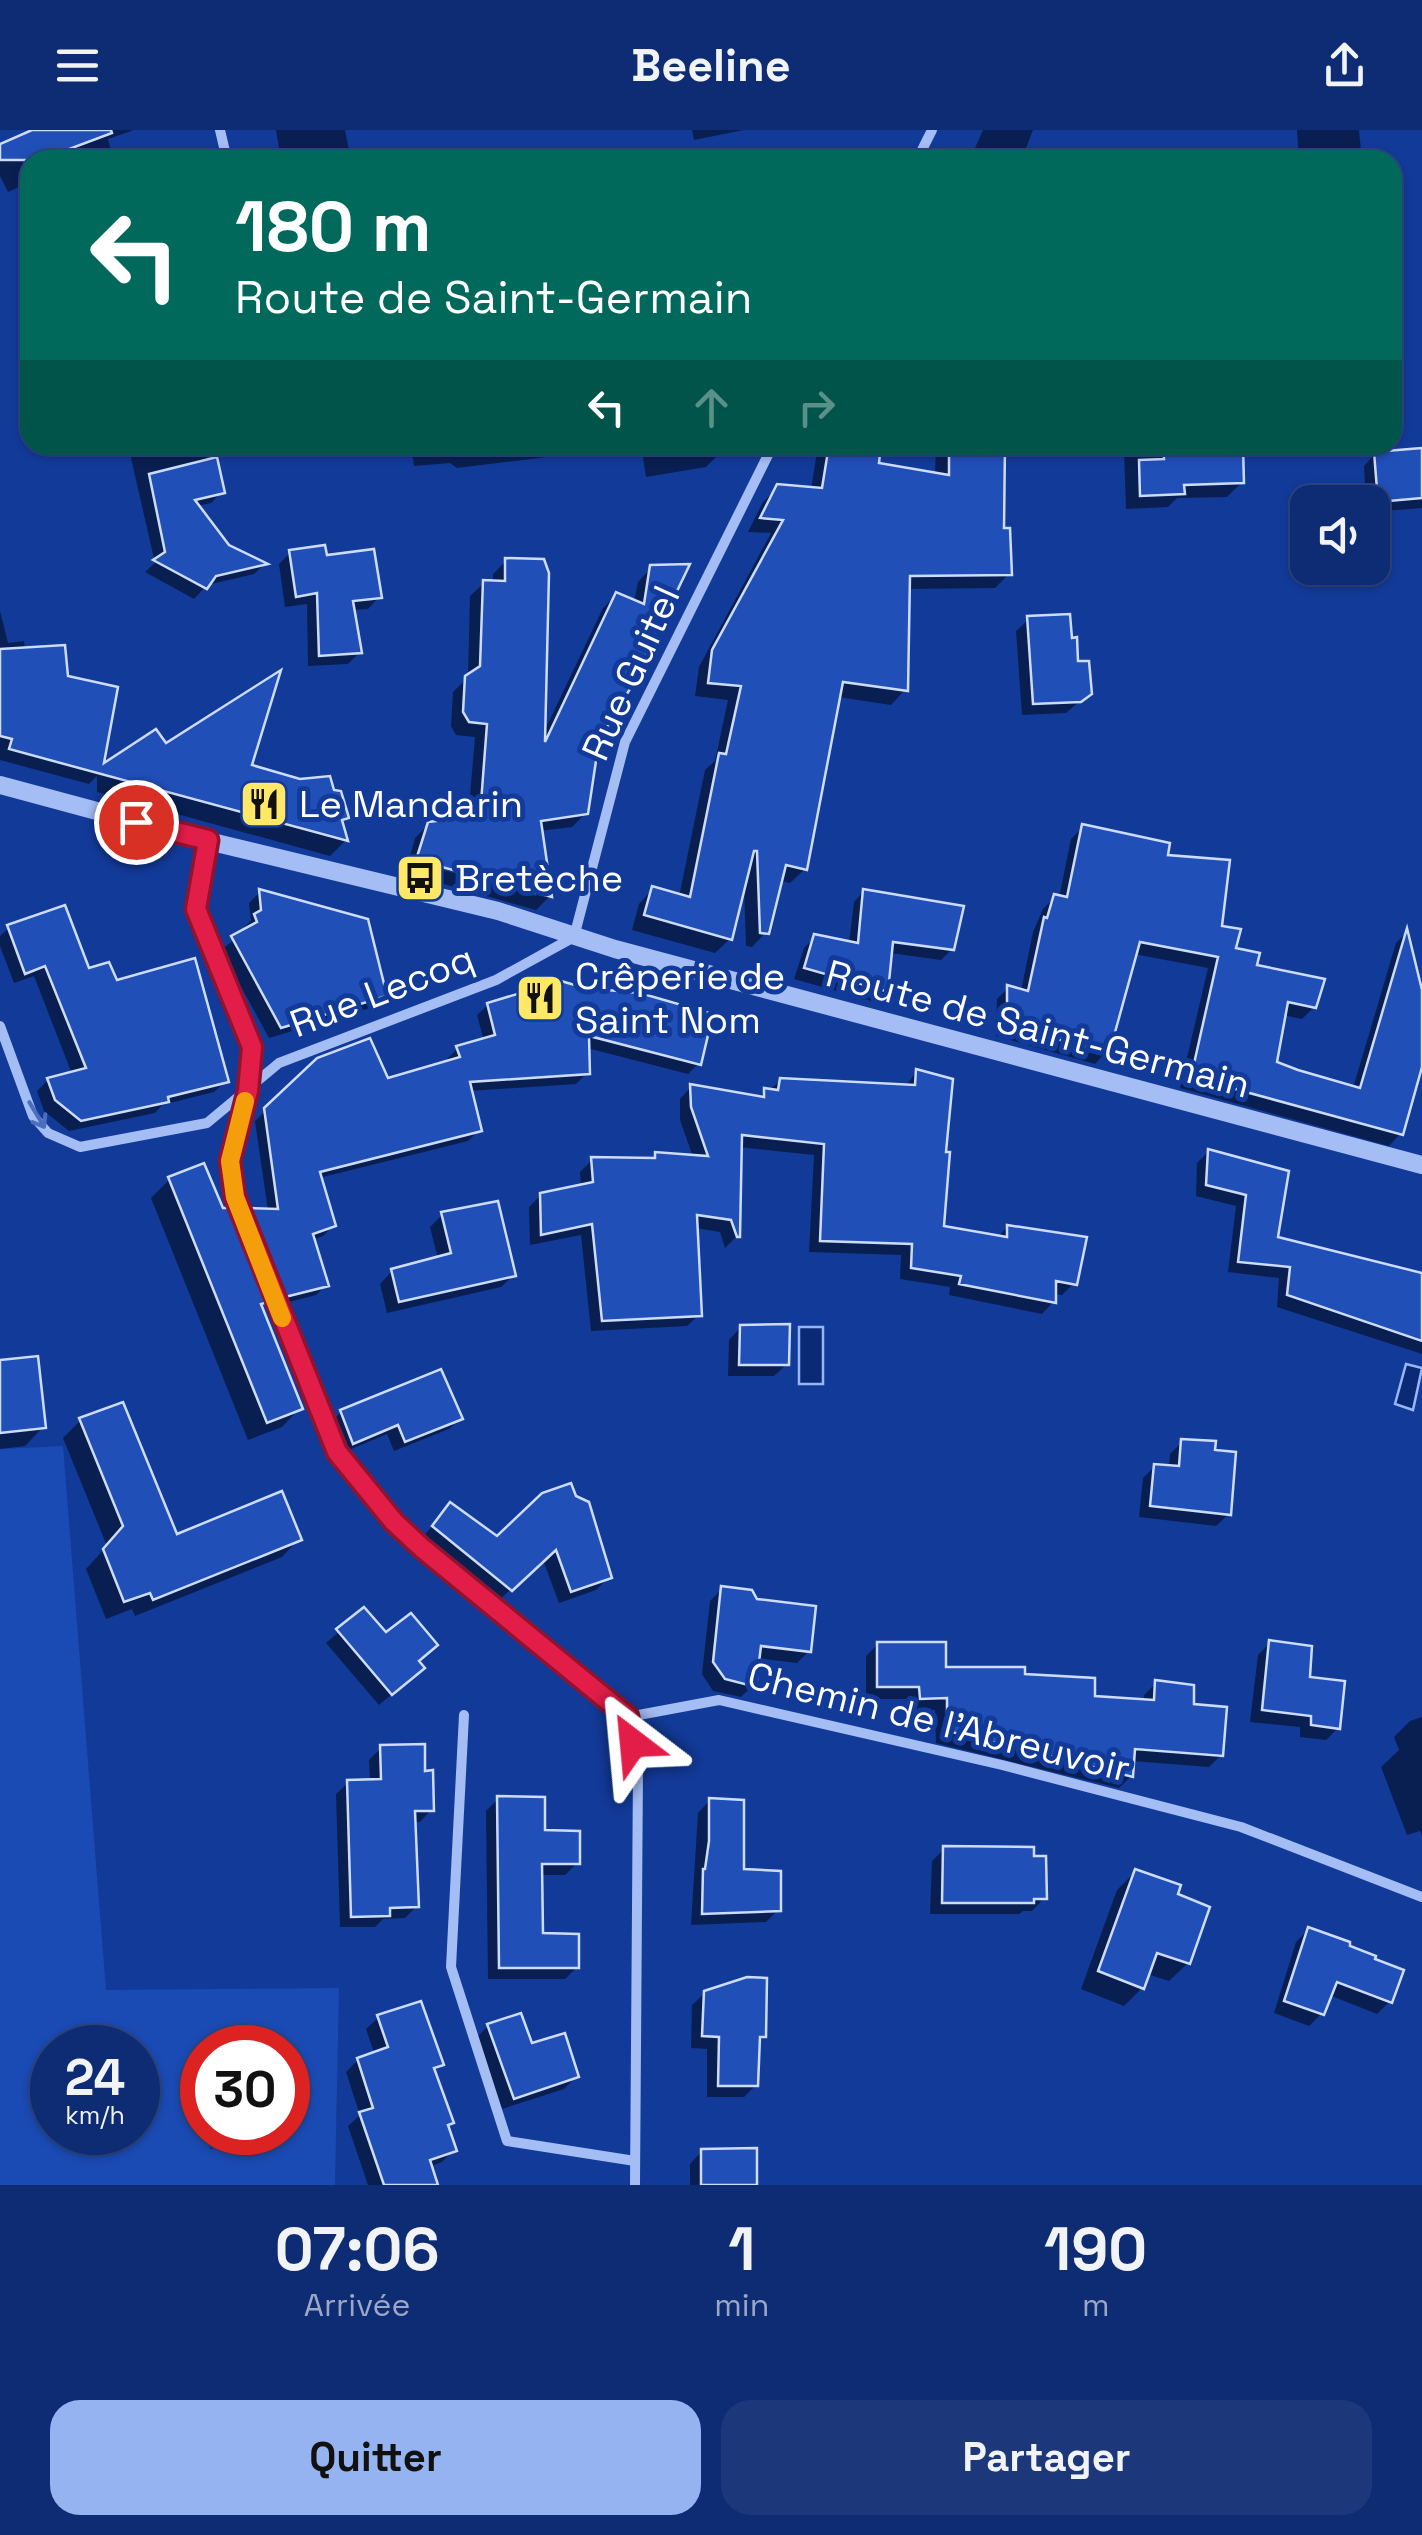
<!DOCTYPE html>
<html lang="fr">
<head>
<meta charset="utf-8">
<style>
	:root { --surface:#0e2c73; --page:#1c387b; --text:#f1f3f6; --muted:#9ba7c4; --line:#2e4885; --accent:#95b2f1 }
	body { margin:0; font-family:"Space Grotesk",sans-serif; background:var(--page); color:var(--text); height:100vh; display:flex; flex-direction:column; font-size:38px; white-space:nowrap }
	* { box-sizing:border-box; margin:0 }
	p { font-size:32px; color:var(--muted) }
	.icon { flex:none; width:55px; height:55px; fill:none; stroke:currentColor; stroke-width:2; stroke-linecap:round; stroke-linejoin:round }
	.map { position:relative; height:2055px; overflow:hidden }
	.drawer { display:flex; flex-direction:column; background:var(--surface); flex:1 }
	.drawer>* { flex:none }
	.top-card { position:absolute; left:20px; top:20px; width:1382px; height:305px; border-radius:30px; box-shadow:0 2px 8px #0004,0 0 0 2px var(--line); background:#00695c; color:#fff; overflow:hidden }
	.buttons { position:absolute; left:1290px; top:355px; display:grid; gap:20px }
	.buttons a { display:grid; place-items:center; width:100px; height:100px; border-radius:20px; background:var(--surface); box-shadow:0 2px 8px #0004,0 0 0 2px var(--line); font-size:50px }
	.speed { position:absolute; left:30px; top:1895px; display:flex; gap:20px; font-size:50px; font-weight:700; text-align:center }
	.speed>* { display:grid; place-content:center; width:130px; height:130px; border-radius:50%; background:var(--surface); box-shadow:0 2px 8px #0004,0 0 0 2px var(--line); line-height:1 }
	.speed small { font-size:25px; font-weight:400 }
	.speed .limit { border:15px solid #d22; background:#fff; color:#111 }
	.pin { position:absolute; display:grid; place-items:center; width:85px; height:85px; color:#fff; margin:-42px; border:5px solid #fff; border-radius:50%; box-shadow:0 2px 10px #0007 }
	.me { position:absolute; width:110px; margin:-55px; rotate:331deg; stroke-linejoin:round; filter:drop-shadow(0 0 8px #0008) }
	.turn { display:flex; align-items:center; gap:35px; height:210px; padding:0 50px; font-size:45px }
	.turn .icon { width:130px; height:130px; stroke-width:2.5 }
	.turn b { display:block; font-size:70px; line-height:85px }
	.lanes { display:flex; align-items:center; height:95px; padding:0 50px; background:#0003; justify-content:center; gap:50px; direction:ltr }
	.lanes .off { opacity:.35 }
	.eta { display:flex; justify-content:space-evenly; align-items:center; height:170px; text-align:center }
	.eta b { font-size:60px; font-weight:800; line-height:70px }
	.cta { display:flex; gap:20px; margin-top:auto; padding:20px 50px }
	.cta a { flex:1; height:115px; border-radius:30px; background:var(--accent); color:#111; font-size:40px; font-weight:800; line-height:115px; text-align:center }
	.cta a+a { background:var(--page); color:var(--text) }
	header { display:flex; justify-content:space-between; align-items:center; height:130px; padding:0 50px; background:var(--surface); font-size:45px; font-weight:800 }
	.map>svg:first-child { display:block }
	.green { fill:#1a4ab3; fill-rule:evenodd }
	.water { fill:#0b2a75; stroke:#96b6f7; stroke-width:2.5 }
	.shadow { fill:#0007 }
	.building { fill:#204fb8; stroke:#cddcfd; stroke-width:2.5 }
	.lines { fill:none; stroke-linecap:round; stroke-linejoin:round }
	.minor { stroke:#a4bdf4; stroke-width:10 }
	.tertiary { stroke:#a4bdf4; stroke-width:18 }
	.oneway { stroke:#4c6ebd }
	.route-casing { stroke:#92132f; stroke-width:25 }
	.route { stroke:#e11d48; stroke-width:18 }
	.slow { stroke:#f59e0b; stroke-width:18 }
	.labels { text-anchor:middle; stroke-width:10; stroke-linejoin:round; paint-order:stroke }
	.street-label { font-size:38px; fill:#fff; stroke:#123a99 }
	.poi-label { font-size:38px; fill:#fff; stroke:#123a99; text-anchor:start }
</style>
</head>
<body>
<header><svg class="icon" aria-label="menu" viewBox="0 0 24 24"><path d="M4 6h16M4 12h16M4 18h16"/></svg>Beeline<svg class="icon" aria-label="share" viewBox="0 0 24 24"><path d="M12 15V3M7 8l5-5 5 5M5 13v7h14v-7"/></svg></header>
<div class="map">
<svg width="1422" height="2055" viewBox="0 0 1422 2055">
	<rect width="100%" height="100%" fill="#123a99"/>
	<path class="green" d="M 63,1316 L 106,1860 L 339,1858 L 335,2055 L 0,2055 L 0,1319 ZM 52,1918 L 138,1918 L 138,2002 L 52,2002 ZM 202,1918 L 288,1918 L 288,2002 L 202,2002 Z"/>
	<g class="water">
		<rect x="799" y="1197" width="24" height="57"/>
		<polygon points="1406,1234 1422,1238 1413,1280 1395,1274"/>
	</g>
	<g class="shadow">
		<polygon points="38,0 134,0 108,9 113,30 30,30 30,52 8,62 0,46 0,18"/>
		<polygon points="276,0 345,0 351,30 281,30"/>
		<polygon points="692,0 744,0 694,10"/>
		<polygon points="983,0 1033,0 1024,23 1016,30 1001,30 975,18"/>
		<polygon points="1297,0 1359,0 1361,21 1351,30 1299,30"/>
		<polygon points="128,315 205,315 208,332 222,362 211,373 197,376 228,417 264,435 254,444 207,455 194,469 145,442 155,433"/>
		<polygon points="411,315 558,315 547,327 457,338 450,333 414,336"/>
		<polygon points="641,315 717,315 719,324 706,337 646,347"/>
		<polygon points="818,315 878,315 876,335 935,345 936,315 1219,315 1242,352 1227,367 1177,368 1168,377 1126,379 1124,320 1002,318 1002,400 1009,444 995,458 907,459 905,560 891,575 838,567 805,739 790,753 780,751 766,802 752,817 746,816 744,756 730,809 715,823 632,800 639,774 653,759 679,767 705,640 715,631 728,570 695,566 699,537 771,403 748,402 763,372 778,357 811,360"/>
		<polygon points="1422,320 1422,378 1372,382 1372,372 1366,372 1364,336 1375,324"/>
		<polygon points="290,423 325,428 379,467 368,479 352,480 360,522 348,534 308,536 307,474 285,477 279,434"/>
		<polygon points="506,431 542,606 603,478 616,465 634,472 638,452 651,438 686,437 597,610 586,683 572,697 540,701 549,767 536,780 404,743 408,730 536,766 536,761 410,726 415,708 429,694 468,690 475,607 456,605 451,596 453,562 468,547 470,466 484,453 493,453 493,444"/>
		<polygon points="0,481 8,513 24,511 25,520 65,548 115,559 100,644 114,630 166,616 249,637 346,687 341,693 345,711 330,726 97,662 97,646 89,654 0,630"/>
		<polygon points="1029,489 1075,534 1089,563 1066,583 1022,585 1016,501"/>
		<polygon points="1083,697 1165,727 1233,820 1314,877 1302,889 1283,885 1274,934 1353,958 1396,813 1406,803 1422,867 1422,928 1400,1004 1389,1016 1180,958 1208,838 1134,824 1106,922 1095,934 996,906 997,869 1008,858 1021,861 1033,802 1043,779 1055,767 1059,768 1071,709"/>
		<polygon points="864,761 952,819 941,830 890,823 886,861 875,872 794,849 804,818 815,807 849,814 854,772"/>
		<polygon points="260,762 384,865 373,877 269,908 221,820 245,801 244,797 251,791 249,773"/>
		<polygon points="9,798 116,853 226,951 214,962 162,975 155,983 69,1001 44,981 37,961 48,950 72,944 34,846 14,853 0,816 0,806"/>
		<polygon points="488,875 698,934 688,944 587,918 587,943 576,954 469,961 479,1000 468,1011 319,1048 333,1096 323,1106 312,1110 326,1155 316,1165 274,1176 240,1091 250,1081 268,1081 255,991 318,930 386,951 448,933 447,929 457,919 484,911 477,885"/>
		<polygon points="917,941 943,1024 941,1098 997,1108 1007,1097 1074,1153 1062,1165 1053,1164 1053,1172 1042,1184 949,1165 950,1157 900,1149 901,1125 809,1122 814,1025 739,1017 738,1105 725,1118 720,1102 695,1098 699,1185 687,1196 591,1201 581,1105 530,1115 529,1077 541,1065 581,1057 580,1042 592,1030 650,1031 656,1025 693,1027 680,990 680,969 691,957 757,968 781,951 905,957"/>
		<polygon points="1208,1022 1286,1043 1275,1109 1422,1146 1422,1224 1277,1177 1279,1148 1228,1142 1236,1076 1196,1066 1197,1033"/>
		<polygon points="170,1049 265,1171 259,1177 300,1278 282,1297 248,1310 151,1068"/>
		<polygon points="442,1085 514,1145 501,1157 387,1183 380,1154 392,1141 438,1129 430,1097"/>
		<polygon points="741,1197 787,1234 774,1246 728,1246 729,1210"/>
		<polygon points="0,1233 43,1297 25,1316 0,1319"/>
		<polygon points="341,1282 460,1289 449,1299 394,1321 387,1304 342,1323 330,1293"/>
		<polygon points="81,1290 175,1407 299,1409 282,1427 135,1486 132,1479 106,1489 86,1439 107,1416 63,1308"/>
		<polygon points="1182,1312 1229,1384 1216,1396 1139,1387 1143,1348 1155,1336 1169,1338 1170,1324"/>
		<polygon points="544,1366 609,1447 596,1460 559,1473 543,1430 498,1471 421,1409 450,1375 497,1409"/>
		<polygon points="722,1459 756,1471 809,1521 797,1533 757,1528 753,1555 741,1567 713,1561 702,1544 710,1471"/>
		<polygon points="364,1480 416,1532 410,1549 379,1575 326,1513"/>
		<polygon points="1270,1513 1307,1549 1338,1598 1326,1610 1300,1607 1300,1597 1250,1592 1258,1525"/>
		<polygon points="878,1514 943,1539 1022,1546 1092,1568 1144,1572 1144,1565 1156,1553 1191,1576 1221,1625 1209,1637 1132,1631 1131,1646 1119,1658 936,1613 935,1580 908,1580 908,1569 866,1569 866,1526"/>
		<polygon points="1422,1587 1422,1706 1420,1701 1407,1705 1381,1637 1399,1620 1394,1607 1410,1591"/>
		<polygon points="381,1618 423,1643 431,1680 420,1692 413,1692 417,1776 405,1788 383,1789 375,1797 340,1797 336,1664 348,1653 370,1652 369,1630"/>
		<polygon points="498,1669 577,1733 565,1745 540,1745 541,1806 577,1837 565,1849 488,1849 486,1681"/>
		<polygon points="710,1670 741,1742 778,1780 766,1792 691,1795 698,1683"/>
		<polygon points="944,1719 1044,1768 1032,1781 1023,1781 1019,1784 930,1784 932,1731"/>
		<polygon points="1135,1742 1175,1766 1188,1833 1169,1851 1147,1844 1142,1858 1124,1876 1081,1859 1117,1760"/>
		<polygon points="1308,1800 1390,1871 1377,1884 1329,1865 1322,1883 1309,1896 1274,1883 1296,1812"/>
		<polygon points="705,1863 764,1906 757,1913 756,1955 744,1967 707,1967 707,1919 691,1918 692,1875"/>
		<polygon points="378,1888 441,1934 433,1942 451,1992 446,1998 454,2020 442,2032 429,2037 436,2055 368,2055 348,1996 360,1985 346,1942 358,1930 375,1925 366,1899"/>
		<polygon points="488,1896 530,1916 576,1947 564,1959 502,1979 476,1908"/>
		<polygon points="263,1907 263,1918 209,1918 219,1908"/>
		<polygon points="209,2002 266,2002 266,2005 254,2018 210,2019"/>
		<polygon points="702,2021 755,2055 690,2055 690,2034"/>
	</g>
	<g class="building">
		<polygon points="32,0 111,0 112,3 40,30 0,30 0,14"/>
		<polygon points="829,315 881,315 879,333 949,345 949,315 1005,315 1004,398 1010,398 1012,445 910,446 908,561 843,552 807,740 786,735 769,804 760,803 757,721 754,721 732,810 644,785 652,756 690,767 719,623 726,624 741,556 708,553 712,520 783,390 760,388 777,354 822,358"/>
		<polygon points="1163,315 1243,316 1244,353 1184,355 1185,364 1140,366 1139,330 1164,329"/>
		<polygon points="1422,318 1422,368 1378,372 1374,322"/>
		<polygon points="217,327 225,363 195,370 229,415 268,434 216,446 207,459 153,430 165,422 149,344"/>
		<polygon points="325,415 327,425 374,419 382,468 353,471 362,523 319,526 317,463 296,467 289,420"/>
		<polygon points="505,428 544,429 549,443 545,612 616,462 644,474 650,435 690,434 630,559 599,611 588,684 541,691 552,767 416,730 428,692 480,686 487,594 469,592 463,582 465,546 480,536 483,450 505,451"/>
		<polygon points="1070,484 1072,508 1077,507 1078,531 1089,531 1092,564 1081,572 1033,574 1027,486"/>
		<polygon points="65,515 68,546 118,557 104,633 156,599 166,613 281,540 252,635 300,649 330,646 334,660 341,661 349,688 342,690 348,711 9,619 12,609 0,606 0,519"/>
		<polygon points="1082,694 1170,713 1168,725 1230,730 1222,796 1241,799 1236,818 1260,823 1257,835 1325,849 1316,878 1288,872 1277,932 1298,940 1360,958 1407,798 1422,860 1422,937 1403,1005 1191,947 1218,827 1140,812 1109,924 1007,895 1007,855 1028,861 1044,787 1047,788 1054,764 1067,767"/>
		<polygon points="259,759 368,789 387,866 281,898 231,806 257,792 254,784 261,780"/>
		<polygon points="863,759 964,776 954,820 893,812 888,862 804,838 814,804 858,813"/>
		<polygon points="65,775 89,838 109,832 117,850 195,828 229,952 168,967 169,972 81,991 55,970 47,948 86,938 45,836 25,844 7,795"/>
		<polygon points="561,851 585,858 640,863 713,884 701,935 589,906 590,944 470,952 482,1001 320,1042 336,1096 313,1104 329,1156 285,1167 249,1078 278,1079 264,978 317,928 370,908 388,948 460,927 456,916 495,905 487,873"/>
		<polygon points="916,939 953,949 946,1022 950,1022 944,1096 1007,1107 1007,1095 1087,1107 1077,1155 1056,1151 1056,1173 959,1154 961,1146 911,1138 912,1114 820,1111 824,1014 742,1005 740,1107 737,1107 731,1090 697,1085 702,1186 602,1191 592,1094 541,1105 540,1063 593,1052 591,1027 655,1028 655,1022 708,1026 691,977 690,954 764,967 764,958 778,960 780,948 915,955"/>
		<polygon points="1208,1019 1289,1041 1278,1107 1422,1143 1422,1211 1287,1165 1290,1137 1238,1132 1246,1065 1206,1055"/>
		<polygon points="204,1033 223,1078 230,1078 268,1172 261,1174 303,1279 267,1293 168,1047"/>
		<polygon points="498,1071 516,1146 399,1172 391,1139 451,1123 441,1082"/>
		<polygon points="790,1194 789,1235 739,1235 740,1195"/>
		<polygon points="38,1226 46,1298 0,1303 0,1230"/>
		<polygon points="441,1239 463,1289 405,1312 398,1295 353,1314 340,1280"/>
		<polygon points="123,1272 177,1404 282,1361 302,1410 153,1470 150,1463 124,1472 103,1419 123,1396 79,1288"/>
		<polygon points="1181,1309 1216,1311 1215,1320 1236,1322 1231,1385 1150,1376 1154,1334 1179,1336"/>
		<polygon points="571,1353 576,1366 589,1372 612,1448 571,1462 556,1420 512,1461 432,1396 450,1372 497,1406 542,1363"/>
		<polygon points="721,1456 752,1460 757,1469 816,1476 811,1522 761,1516 756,1557 725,1549 713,1532"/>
		<polygon points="364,1477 386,1502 411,1483 438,1515 419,1531 425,1538 392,1565 336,1499"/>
		<polygon points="1269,1510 1312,1516 1310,1547 1345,1551 1340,1599 1311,1595 1311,1586 1262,1580"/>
		<polygon points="877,1512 946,1512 946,1537 1025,1537 1025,1544 1095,1548 1095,1566 1154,1570 1155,1550 1194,1555 1194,1574 1227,1577 1223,1626 1135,1619 1133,1647 947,1601 947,1568 920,1569 919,1557 877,1557"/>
		<polygon points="425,1614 425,1641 433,1640 434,1681 415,1681 419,1777 390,1778 390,1786 351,1787 347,1650 381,1649 380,1615"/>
		<polygon points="497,1666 545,1667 545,1700 580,1701 580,1734 542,1734 543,1803 579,1804 579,1838 499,1838"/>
		<polygon points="709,1668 744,1670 744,1739 781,1741 781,1781 702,1784 703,1739 705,1739 709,1711"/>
		<polygon points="943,1716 1034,1717 1034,1726 1046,1726 1047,1769 1034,1769 1034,1773 942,1773"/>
		<polygon points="1135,1739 1181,1755 1178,1764 1210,1777 1190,1834 1157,1823 1144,1859 1098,1841"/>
		<polygon points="1308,1797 1350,1812 1350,1816 1376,1826 1375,1829 1404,1840 1392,1873 1337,1852 1324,1885 1284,1871"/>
		<polygon points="747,1847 767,1848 766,1907 760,1907 758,1956 718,1956 719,1907 702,1906 704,1861"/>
		<polygon points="421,1871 444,1935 434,1938 454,1993 448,1995 457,2021 430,2030 438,2055 384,2055 359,1982 373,1978 357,1928 388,1917 377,1885"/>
		<polygon points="521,1883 532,1913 565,1903 579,1947 514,1969 487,1894"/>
		<polygon points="757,2018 757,2055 701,2055 701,2019"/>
	</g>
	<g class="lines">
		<g class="minor">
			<polyline points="220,0 227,30"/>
			<polyline points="917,30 932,0"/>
			<polyline points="208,711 196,779 252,917 248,961 231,1031 235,1067 337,1321 393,1392 628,1587"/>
			<polyline points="0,896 33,986 48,1003 80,1017 207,993 279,933 496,850 574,807 625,612 773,315"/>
			<polyline points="464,1585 451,1837 507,2011 635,2031"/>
			<polyline points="628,1587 719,1570 1002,1635 1241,1697 1422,1767"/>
			<polyline points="628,1587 638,1638 635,2055"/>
		</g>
		<polyline class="tertiary" points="0,655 208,711 498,781 615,819 1422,1035"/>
	</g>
	<defs><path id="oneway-shaft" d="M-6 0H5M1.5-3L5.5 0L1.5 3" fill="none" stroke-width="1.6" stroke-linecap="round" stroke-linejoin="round" transform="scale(2.5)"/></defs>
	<use class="oneway" href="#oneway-shaft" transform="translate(37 985) rotate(59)"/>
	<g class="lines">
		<g class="route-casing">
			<polyline id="route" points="136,692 208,710 196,779 252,917 248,961 230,1031 235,1067 337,1322 394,1392 422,1418 628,1587 633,1613"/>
		</g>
		<use href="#route" class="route"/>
		<polyline class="slow" points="245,971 230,1031 235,1067 282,1188"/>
	</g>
	<defs>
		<g id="restaurant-square" transform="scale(2.5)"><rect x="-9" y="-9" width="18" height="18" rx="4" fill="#ffe867" stroke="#123a99"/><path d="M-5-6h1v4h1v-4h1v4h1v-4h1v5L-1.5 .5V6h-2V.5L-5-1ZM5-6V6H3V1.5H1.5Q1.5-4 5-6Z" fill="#111"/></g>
		<g id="bus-square" transform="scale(2.5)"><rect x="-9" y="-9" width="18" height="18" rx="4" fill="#ffe867" stroke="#123a99"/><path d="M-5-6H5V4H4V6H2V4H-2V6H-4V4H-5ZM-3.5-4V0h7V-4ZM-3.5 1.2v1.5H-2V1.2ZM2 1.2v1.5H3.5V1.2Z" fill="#111"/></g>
	</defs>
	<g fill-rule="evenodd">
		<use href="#restaurant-square" x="264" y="674"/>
		<use href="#bus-square" x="420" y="748"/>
		<use href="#restaurant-square" x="540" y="868"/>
	</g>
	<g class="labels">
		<g class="street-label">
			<text transform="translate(631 543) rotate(-66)" y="13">Rue Guitel</text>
			<text transform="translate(382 861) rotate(-21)" y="13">Rue Lecoq</text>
			<text transform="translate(1038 899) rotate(15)" y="13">Route de Saint-Germain</text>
			<text transform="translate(939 1592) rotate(14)" y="13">Chemin de l'Abreuvoir</text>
		</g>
		<g class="poi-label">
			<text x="299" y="687">Le Mandarin</text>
			<text x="455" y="761">Bretèche</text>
			<text x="575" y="859">Crêperie de<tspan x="575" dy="44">Saint Nom</tspan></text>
		</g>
	</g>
</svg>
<div class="buttons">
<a><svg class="icon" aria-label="sound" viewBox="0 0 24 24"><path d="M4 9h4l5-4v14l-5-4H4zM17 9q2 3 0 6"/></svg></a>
</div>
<div class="speed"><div>24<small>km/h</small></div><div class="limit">30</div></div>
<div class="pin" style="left:136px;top:692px;background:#d93025"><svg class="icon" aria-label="arrive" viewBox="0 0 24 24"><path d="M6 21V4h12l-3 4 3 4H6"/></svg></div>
<svg class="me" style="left:633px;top:1613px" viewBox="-20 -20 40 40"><path d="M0-17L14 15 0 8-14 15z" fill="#e11d48" stroke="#fff" stroke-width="4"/></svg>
<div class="top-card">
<div class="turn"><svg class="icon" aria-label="left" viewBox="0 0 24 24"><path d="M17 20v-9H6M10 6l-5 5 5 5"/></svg><div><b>180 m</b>Route de Saint-Germain</div></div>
<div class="lanes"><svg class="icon" aria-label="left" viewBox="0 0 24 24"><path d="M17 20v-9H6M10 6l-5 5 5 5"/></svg><svg class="icon off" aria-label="ahead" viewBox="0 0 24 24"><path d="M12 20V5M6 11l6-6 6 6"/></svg><svg class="icon off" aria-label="right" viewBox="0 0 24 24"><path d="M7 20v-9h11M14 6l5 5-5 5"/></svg></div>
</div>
</div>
<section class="drawer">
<div class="eta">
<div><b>07:06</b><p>Arrivée</p></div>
<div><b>1</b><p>min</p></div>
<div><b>190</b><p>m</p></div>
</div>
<div class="cta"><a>Quitter</a><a>Partager</a></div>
</section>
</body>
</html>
